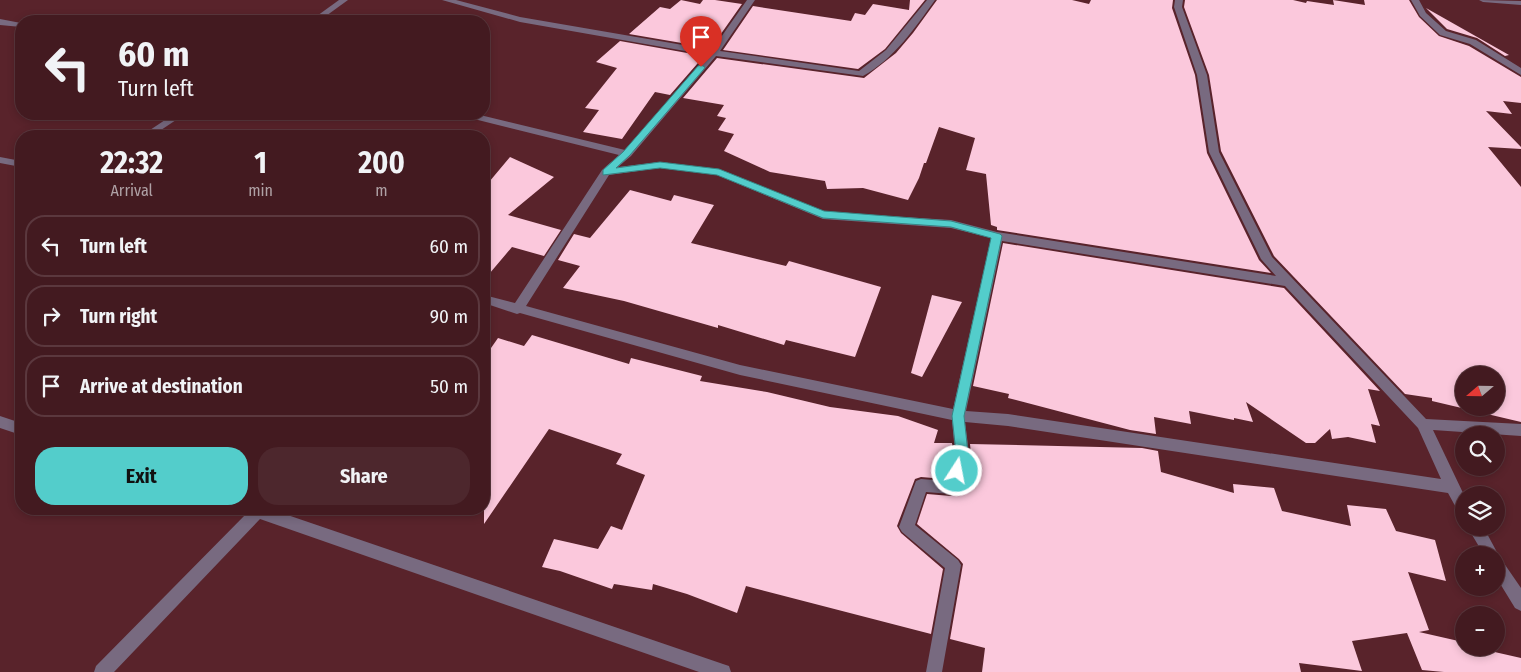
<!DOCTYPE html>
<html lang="en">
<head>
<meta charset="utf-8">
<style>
	:root { --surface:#431a20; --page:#4d272d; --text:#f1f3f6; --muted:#afa1a5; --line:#5b383e; --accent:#53cdcb }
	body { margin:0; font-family:"Fira Sans Condensed",sans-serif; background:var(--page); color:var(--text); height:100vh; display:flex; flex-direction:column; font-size:19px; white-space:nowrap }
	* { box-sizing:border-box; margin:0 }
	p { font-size:16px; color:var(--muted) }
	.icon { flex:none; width:28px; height:28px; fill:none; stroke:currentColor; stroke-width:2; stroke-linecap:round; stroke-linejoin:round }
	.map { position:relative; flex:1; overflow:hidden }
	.drawer { position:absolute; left:15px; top:130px; width:475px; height:385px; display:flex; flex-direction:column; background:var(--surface); border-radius:20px; box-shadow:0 2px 8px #0003,0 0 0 1px var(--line) }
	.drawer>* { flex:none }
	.guide { position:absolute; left:15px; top:15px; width:475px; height:105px; border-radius:20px; box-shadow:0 2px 8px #0003,0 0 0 1px var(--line); background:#431a20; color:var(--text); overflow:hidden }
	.needle { width:32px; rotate:250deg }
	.buttons { position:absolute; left:1455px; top:366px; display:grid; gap:10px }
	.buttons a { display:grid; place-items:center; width:50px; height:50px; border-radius:50%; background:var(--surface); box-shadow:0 2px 8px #0003,0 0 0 1px var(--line); font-size:25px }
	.pin { position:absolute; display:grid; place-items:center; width:42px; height:42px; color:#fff; margin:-51px -21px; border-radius:50% 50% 50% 0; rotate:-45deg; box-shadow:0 0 5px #0007 }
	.pin .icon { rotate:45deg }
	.me { position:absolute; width:55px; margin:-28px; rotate:11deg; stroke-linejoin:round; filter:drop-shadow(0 0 4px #0008) }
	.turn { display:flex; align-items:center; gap:18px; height:105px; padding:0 20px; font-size:22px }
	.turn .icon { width:65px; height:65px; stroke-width:2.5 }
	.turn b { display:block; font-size:35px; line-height:42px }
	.eta { display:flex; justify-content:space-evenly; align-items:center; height:85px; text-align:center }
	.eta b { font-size:30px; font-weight:700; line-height:35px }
	.primary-button { display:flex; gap:10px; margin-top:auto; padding:10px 20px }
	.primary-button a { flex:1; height:58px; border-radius:20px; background:var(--accent); color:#111; font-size:20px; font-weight:700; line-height:58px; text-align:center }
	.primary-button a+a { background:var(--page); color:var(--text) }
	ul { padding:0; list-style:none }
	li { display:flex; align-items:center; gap:15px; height:62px; margin:0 10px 8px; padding:0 10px; border:2px solid var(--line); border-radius:20px }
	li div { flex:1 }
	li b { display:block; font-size:19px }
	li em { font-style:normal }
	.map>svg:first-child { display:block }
	.building { fill:#fbc8dc; fill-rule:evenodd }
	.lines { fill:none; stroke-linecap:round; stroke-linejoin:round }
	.minor { fill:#786a80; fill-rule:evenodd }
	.route { fill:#53cdcb; stroke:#368584 }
</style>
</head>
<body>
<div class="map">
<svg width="1521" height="672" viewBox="0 0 1521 672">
	<rect width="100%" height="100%" fill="#59232b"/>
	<g class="building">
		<polygon points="681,0 700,4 703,0 715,0 742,4 711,48 629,34 660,7 670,9"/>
		<polygon points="910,0 925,0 885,49 858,69 723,50 753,6 851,21 855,13 865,15 873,4 909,10"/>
		<polygon points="937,0 1072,0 1089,4 1091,0 1173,0 1172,8 1195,75 1207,153 1259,260 1271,273 997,230 997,227 991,225 986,174 966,170 975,138 939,127 926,163 924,163 919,178 908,200 863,188 827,189 825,181 770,172 724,151 734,134 718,130 726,118 717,116 724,105 683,98 717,58 864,78 896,53 913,33"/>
		<path d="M 1185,0 L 1293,0 L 1306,3 L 1307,1 L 1334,5 L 1333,0 L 1365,5 L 1364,0 L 1409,0 L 1419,17 L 1439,36 L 1469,46 L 1521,77 L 1521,103 L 1503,101 L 1512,114 L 1486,111 L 1521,147 L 1521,149 L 1488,147 L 1521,187 L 1521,422 L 1432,401 L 1432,398 L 1405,394 L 1274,256 L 1221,151 L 1209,75 L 1184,7 ZM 1464,375 L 1496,375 L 1496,408 L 1464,408 Z"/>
		<polygon points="1426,8 1509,55 1505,56 1477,38 1447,29"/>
		<polygon points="620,41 704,56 670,95 655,92 622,139 583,132 599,110 585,108 617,68 596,62"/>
		<polygon points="510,157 554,177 508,215 561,230 544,256 512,247 484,280 484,188"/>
		<polygon points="630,190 671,201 674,195 714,205 691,243 786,266 789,261 881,287 855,357 786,340 784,345 718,325 718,328 624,301 563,288 580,266 558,260 574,234 590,238"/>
		<polygon points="1003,243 1284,288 1380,391 1368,389 1380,426 1371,424 1376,443 1348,437 1332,439 1330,429 1315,443 1306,443 1246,402 1253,422 1234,418 1234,420 1189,411 1191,424 1154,417 1156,434 1130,430 1008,398 1009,394 973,386"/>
		<polygon points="932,295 962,302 922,377 911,373"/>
		<polygon points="532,335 629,364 631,358 702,376 700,381 767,392 830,407 898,416 938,430 934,443 952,443 953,453 945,479 921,477 915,479 897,526 901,533 943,569 931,634 746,586 737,613 687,594 653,584 652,590 614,584 612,589 560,571 542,567 554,539 598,549 611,526 622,530 645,475 616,464 622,454 549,429 484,524 484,358 498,338 524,346"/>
		<polygon points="970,444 1142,448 1158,451 1161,472 1234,493 1233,484 1274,488 1282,511 1351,526 1347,505 1386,509 1396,531 1435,540 1446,581 1408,572 1429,630 1419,632 1463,642 1464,648 1477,648 1521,658 1521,672 1444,672 1422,670 1407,633 1352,641 1362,671 1299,663 1301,672 982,672 985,648 950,639 963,564 959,559 917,524 927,494 951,496 958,493 971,454"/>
	</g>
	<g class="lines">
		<g class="minor">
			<polygon points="339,0 348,0 319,21 310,21"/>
			<path d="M 442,0 L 456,0 L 520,17 L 712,50 L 747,0 L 755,0 L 720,51 L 859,71 L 886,50 L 927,0 L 935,0 C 915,28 894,59 863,76 L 716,56 L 631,156 L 618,167 L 660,162 L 719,169 L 825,212 L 951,220 L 997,232 L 1276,276 L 1261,259 L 1209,152 L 1197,75 L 1174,7 L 1175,0 L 1183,0 L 1182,7 L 1207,75 L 1219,152 L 1272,257 L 1426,419 L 1521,424 L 1521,436 L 1433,430 L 1464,495 L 1464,514 L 1459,513 L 1448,493 L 1008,426 L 965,422 L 969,453 L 956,492 L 951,494 L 926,492 L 915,525 L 958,560 L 961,565 L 942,672 L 926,672 L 945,568 L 902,532 L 899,527 L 916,481 L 921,479 L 946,481 L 955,453 L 952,420 L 740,375 L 520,313 L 517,314 L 484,303 L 484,295 L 515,303 L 602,170 L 619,155 L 462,116 L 460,114 L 476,114 L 625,150 L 708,55 L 520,22 ZM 660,168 L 717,175 L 823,219 L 951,228 L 991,238 L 953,409 L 740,365 L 526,306 L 609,175 ZM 1002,241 L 1285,286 L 1418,428 L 1441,479 L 1008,414 L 966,411 Z"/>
			<polygon points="1411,0 1419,0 1426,13 1446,31 1476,40 1521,68 1521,75 1470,44 1440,35 1420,16"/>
			<polygon points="1479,0 1521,1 1521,5 1483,2"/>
			<polygon points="0,19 21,23 21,27 0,25"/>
			<polygon points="174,114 185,114 152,136 141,136"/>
			<polygon points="0,157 21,161 21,167 0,163"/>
			<polygon points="0,416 21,423 21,435 0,428"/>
			<polygon points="244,509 270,509 723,664 729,666 731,672 699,672 260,519 114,672 94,672 96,666 246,514"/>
			<polygon points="1468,528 1484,528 1499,556 1521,588 1521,611 1515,608 1496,577 1496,555 1484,555"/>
		</g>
	</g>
	<polygon class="route" points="701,65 705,67 704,69 630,155 616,168 660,162 719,169 824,211 951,221 1000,234 1002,236 964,416 968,453 961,475 957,476 952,475 950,471 956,453 952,416 991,238 951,227 823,218 717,175 660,168 603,175 603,170 623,152 698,66"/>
</svg>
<div class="buttons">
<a><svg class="needle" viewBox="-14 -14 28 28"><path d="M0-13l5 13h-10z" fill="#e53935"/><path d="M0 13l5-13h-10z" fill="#afa1a5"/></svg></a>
<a><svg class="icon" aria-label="search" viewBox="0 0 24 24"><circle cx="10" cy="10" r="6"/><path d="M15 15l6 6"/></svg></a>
<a><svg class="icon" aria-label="layers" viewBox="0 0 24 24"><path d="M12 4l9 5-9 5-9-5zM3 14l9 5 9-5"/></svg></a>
<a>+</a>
<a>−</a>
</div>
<div class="pin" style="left:701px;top:67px;background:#d93025"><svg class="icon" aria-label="arrive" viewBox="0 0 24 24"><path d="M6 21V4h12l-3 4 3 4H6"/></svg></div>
<svg class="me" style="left:957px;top:471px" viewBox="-20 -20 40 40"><circle r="17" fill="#53cdcb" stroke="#fff" stroke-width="3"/><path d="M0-11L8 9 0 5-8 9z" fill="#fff"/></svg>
<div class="guide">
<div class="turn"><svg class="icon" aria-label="left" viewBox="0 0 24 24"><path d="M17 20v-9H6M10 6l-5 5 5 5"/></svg><div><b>60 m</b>Turn left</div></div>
</div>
<section class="drawer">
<div class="eta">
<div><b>22:32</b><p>Arrival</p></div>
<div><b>1</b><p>min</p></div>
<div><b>200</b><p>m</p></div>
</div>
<ul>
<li><svg class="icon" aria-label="left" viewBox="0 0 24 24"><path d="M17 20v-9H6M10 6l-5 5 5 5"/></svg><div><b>Turn left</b></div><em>60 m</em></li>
<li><svg class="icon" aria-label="right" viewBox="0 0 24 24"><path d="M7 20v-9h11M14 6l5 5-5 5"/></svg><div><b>Turn right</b></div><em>90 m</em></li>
<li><svg class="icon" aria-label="arrive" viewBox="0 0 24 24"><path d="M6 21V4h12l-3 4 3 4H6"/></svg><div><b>Arrive at destination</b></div><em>50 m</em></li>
</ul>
<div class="primary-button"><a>Exit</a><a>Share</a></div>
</section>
</div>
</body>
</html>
